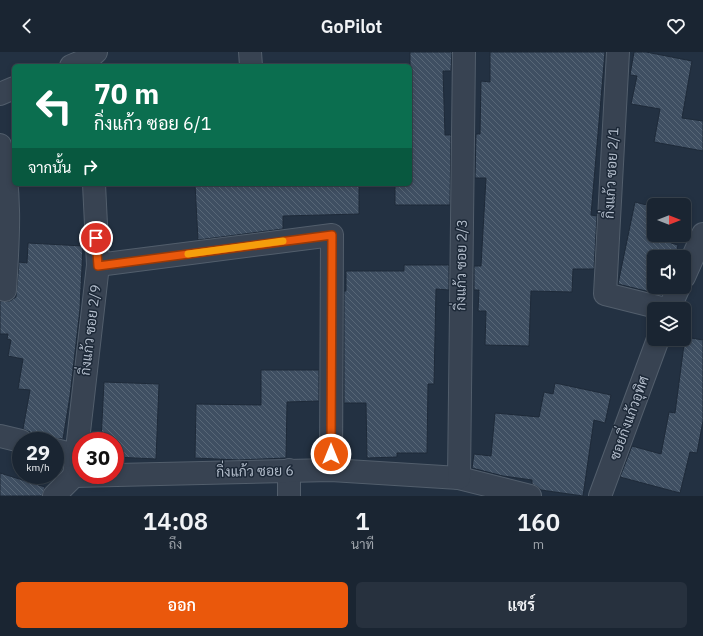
<!DOCTYPE html>
<html lang="th">
<head>
<meta charset="utf-8">
<style>
	:root { --surface:#1a2532; --page:#27313e; --text:#f1f3f6; --muted:#9fa5ac; --line:#38424d; --accent:#ea580c }
	body { margin:0; font-family:"IBM Plex Sans",Sarabun,sans-serif; background:var(--page); color:var(--text); height:100vh; display:flex; flex-direction:column; font-size:15px; white-space:nowrap }
	* { box-sizing:border-box; margin:0 }
	p { font-size:13px; color:var(--muted) }
	.icon { flex:none; width:22px; height:22px; fill:none; stroke:currentColor; stroke-width:2; stroke-linecap:round; stroke-linejoin:round }
	.map { position:relative; height:444px; overflow:hidden }
	.drawer { display:flex; flex-direction:column; background:var(--surface); flex:1 }
	.drawer>* { flex:none }
	.banner { position:absolute; left:12px; top:12px; width:400px; height:122px; border-radius:6px; box-shadow:0 2px 6px #0003,0 0 0 1px var(--line); background:#0b6e4f; color:#fff; overflow:hidden }
	.needle { width:26px; rotate:90deg }
	.controls { position:absolute; left:647px; top:146px; display:grid; gap:8px }
	.controls a { display:grid; place-items:center; width:44px; height:44px; border-radius:6px; background:var(--surface); box-shadow:0 2px 6px #0003,0 0 0 1px var(--line); font-size:20px }
	.speed { position:absolute; left:12px; top:380px; display:flex; gap:8px; font-size:20px; font-weight:700; text-align:center }
	.speed>* { display:grid; place-content:center; width:52px; height:52px; border-radius:50%; background:var(--surface); box-shadow:0 2px 6px #0003,0 0 0 1px var(--line); line-height:1 }
	.speed small { font-size:10px; font-weight:400 }
	.speed .limit { border:6px solid #d22; background:#fff; color:#111 }
	.pin { position:absolute; display:grid; place-items:center; width:34px; height:34px; color:#fff; margin:-17px; border:2px solid #fff; border-radius:50%; box-shadow:0 1px 4px #0007 }
	.me { position:absolute; width:44px; margin:-22px; rotate:0deg; stroke-linejoin:round; filter:drop-shadow(0 0 3px #0008) }
	.turn { display:flex; align-items:center; gap:14px; height:84px; padding:0 16px; font-size:18px }
	.turn .icon { width:52px; height:52px; stroke-width:2.5 }
	.turn b { display:block; font-size:28px; line-height:34px }
	.then { display:flex; align-items:center; height:38px; padding:0 16px; background:#0003; gap:8px; font-size:15px }
	.eta { display:flex; justify-content:space-evenly; align-items:center; height:68px; text-align:center }
	.eta b { font-size:24px; font-weight:600; line-height:28px }
	.cta { display:flex; gap:8px; margin-top:auto; padding:8px 16px }
	.cta a { flex:1; height:46px; border-radius:6px; background:var(--accent); color:#fff; font-size:16px; font-weight:600; line-height:46px; text-align:center }
	.cta a+a { background:var(--page); color:var(--text) }
	header { display:flex; justify-content:space-between; align-items:center; height:52px; padding:0 16px; background:var(--surface); font-size:18px; font-weight:600 }
	.map>svg:first-child { display:block }
	.building { fill:url(#building-back-hatch); stroke:#1e2a39 }
	.lines { fill:none; stroke-linecap:round; stroke-linejoin:round }
	.minor-casing { stroke:#525e6c; stroke-width:24 }
	.minor { stroke:#384352; stroke-width:22 }
	.route-casing { stroke:#983908; stroke-width:10 }
	.route { stroke:#ea580c; stroke-width:7 }
	.slow { stroke:#f59e0b; stroke-width:7 }
	.labels { text-anchor:middle; stroke-width:3; stroke-linejoin:round; paint-order:stroke }
	.street-label { font-size:14px; fill:#b4becc; stroke:#1c2837 }
</style>
</head>
<body>
<header><svg class="icon" aria-label="back" viewBox="0 0 24 24"><path d="M15 5l-7 7 7 7"/></svg>GoPilot<svg class="icon" aria-label="heart" viewBox="0 0 24 24"><path d="M12 20l-8-8c-3-5 5-10 8-4 3-6 11-1 8 4z"/></svg></header>
<div class="map">
<svg width="703" height="444" viewBox="0 0 703 444">
	<defs>
		<pattern id="building-back-hatch" width="6" height="6" patternUnits="userSpaceOnUse"><rect width="6" height="6" fill="#3f4f62"/><path d="M-1 5l2 2M0 0l6 6M5-1l2 2" fill="none" stroke="#586777"/></pattern>
	</defs>
	<rect width="100%" height="100%" fill="#233142"/>
	<g class="building">
		<polygon points="410,0 452,0 451,19 443,19 445,83 451,83 450,153 395,153 395,132 410,132"/>
		<polygon points="490,0 605,0 591,163 597,164 594,217 573,217 572,240 531,239 529,294 485,293 486,259 478,259 479,238 474,238 474,214 481,214 486,126 475,126 476,82 480,82 481,29 490,30"/>
		<polygon points="634,0 646,0 692,9 682,66 703,69 703,99 654,90 660,57 631,52 637,24 630,23"/>
		<polygon points="195,132 359,132 359,162 283,164 283,177 198,188"/>
		<polygon points="635,150 654,155 654,183 673,183 671,191 678,193 675,205 654,205 654,235 665,235 662,243 618,232"/>
		<polygon points="28,191 83,194 80,257 70,344 63,387 52,386 46,389 33,386 30,380 23,377 30,338 18,337 23,307 8,304 11,288 7,287 8,282 0,282 0,249 10,249 16,245 19,210 27,211"/>
		<polygon points="404,213 449,213 449,238 436,237 434,332 428,332 427,401 397,401 397,405 367,406 366,351 344,351 344,239 346,239 346,219 404,219"/>
		<polygon points="685,285 703,288 703,369 697,401 690,400 680,441 620,425 632,394 661,402 669,360 675,361"/>
		<polygon points="261,318 319,318 319,349 287,350 286,406 239,408 195,406 196,352 261,353"/>
		<polygon points="104,330 159,332 156,407 115,405 115,389 101,389"/>
		<polygon points="555,331 611,343 605,371 594,368 583,444 541,438 538,435 532,432 532,428 503,424 472,416 474,402 491,404 495,361 539,365 544,340 553,342"/>
		<polygon points="0,421 45,435 42,444 0,444"/>
	</g>
	<g class="lines">
		<g class="minor-casing">
			<g id="minor">
				<polyline points="250,0 251,14"/>
				<polyline points="618,0 605,242 665,257"/>
				<polyline points="71,14 88,7 96,0"/>
				<polyline points="0,42 14,36"/>
				<path d="M 0,93 C 12,139 8,190 5,238"/>
				<polyline points="98,213 332,183 331,418"/>
				<polyline points="684,225 703,182"/>
				<polyline points="669,257 679,235"/>
				<polyline points="0,384 21,389"/>
				<polyline points="55,398 75,403"/>
				<polyline points="289,418 289,444"/>
				<polyline points="74,424 331,418 459,426 530,444"/>
				<polyline points="74,424 98,213 94,132"/>
				<polyline points="459,426 464,0"/>
				<polyline points="54,444 74,424"/>
				<polyline points="600,444 658,287"/>
			</g>
		</g>
		<use href="#minor" class="minor"/>
	</g>
	<g class="lines">
		<g class="route-casing">
			<polyline id="route" points="96,186 98,214 332,183 331,402"/>
		</g>
		<use href="#route" class="route"/>
		<polyline class="slow" points="188,202 283,189"/>
	</g>
	<g class="labels">
		<g class="street-label">
			<text transform="translate(611 121) rotate(-87)" y="5">กิ่งแก้ว ซอย 2/1</text>
			<text transform="translate(461 213) rotate(-89)" y="5">กิ่งแก้ว ซอย 2/3</text>
			<text transform="translate(90 278) rotate(-83)" y="5">กิ่งแก้ว ซอย 2/9</text>
			<text transform="translate(629 366) rotate(-70)" y="5">ซอยกิ่งแก้วอุทิศ</text>
			<text transform="translate(255 419) rotate(-1)" y="5">กิ่งแก้ว ซอย 6</text>
		</g>
	</g>
</svg>
<div class="controls">
<a><svg class="needle" viewBox="-14 -14 28 28"><path d="M0-13l5 13h-10z" fill="#e53935"/><path d="M0 13l5-13h-10z" fill="#9fa5ac"/></svg></a>
<a><svg class="icon" aria-label="sound" viewBox="0 0 24 24"><path d="M4 9h4l5-4v14l-5-4H4zM17 9q2 3 0 6"/></svg></a>
<a><svg class="icon" aria-label="layers" viewBox="0 0 24 24"><path d="M12 4l9 5-9 5-9-5zM3 14l9 5 9-5"/></svg></a>
</div>
<div class="speed"><div>29<small>km/h</small></div><div class="limit">30</div></div>
<div class="pin" style="left:96px;top:186px;background:#d93025"><svg class="icon" aria-label="arrive" viewBox="0 0 24 24"><path d="M6 21V4h12l-3 4 3 4H6"/></svg></div>
<svg class="me" style="left:331px;top:402px" viewBox="-20 -20 40 40"><circle r="17" fill="#ea580c" stroke="#fff" stroke-width="3"/><path d="M0-11L8 9 0 5-8 9z" fill="#fff"/></svg>
<div class="banner">
<div class="turn"><svg class="icon" aria-label="left" viewBox="0 0 24 24"><path d="M17 20v-9H6M10 6l-5 5 5 5"/></svg><div><b>70 m</b>กิ่งแก้ว ซอย 6/1</div></div>
<div class="then">จากนั้น<svg class="icon" aria-label="right" viewBox="0 0 24 24"><path d="M7 20v-9h11M14 6l5 5-5 5"/></svg></div>
</div>
</div>
<section class="drawer">
<div class="eta">
<div><b>14:08</b><p>ถึง</p></div>
<div><b>1</b><p>นาที</p></div>
<div><b>160</b><p>m</p></div>
</div>
<div class="cta"><a>ออก</a><a>แชร์</a></div>
</section>
</body>
</html>
